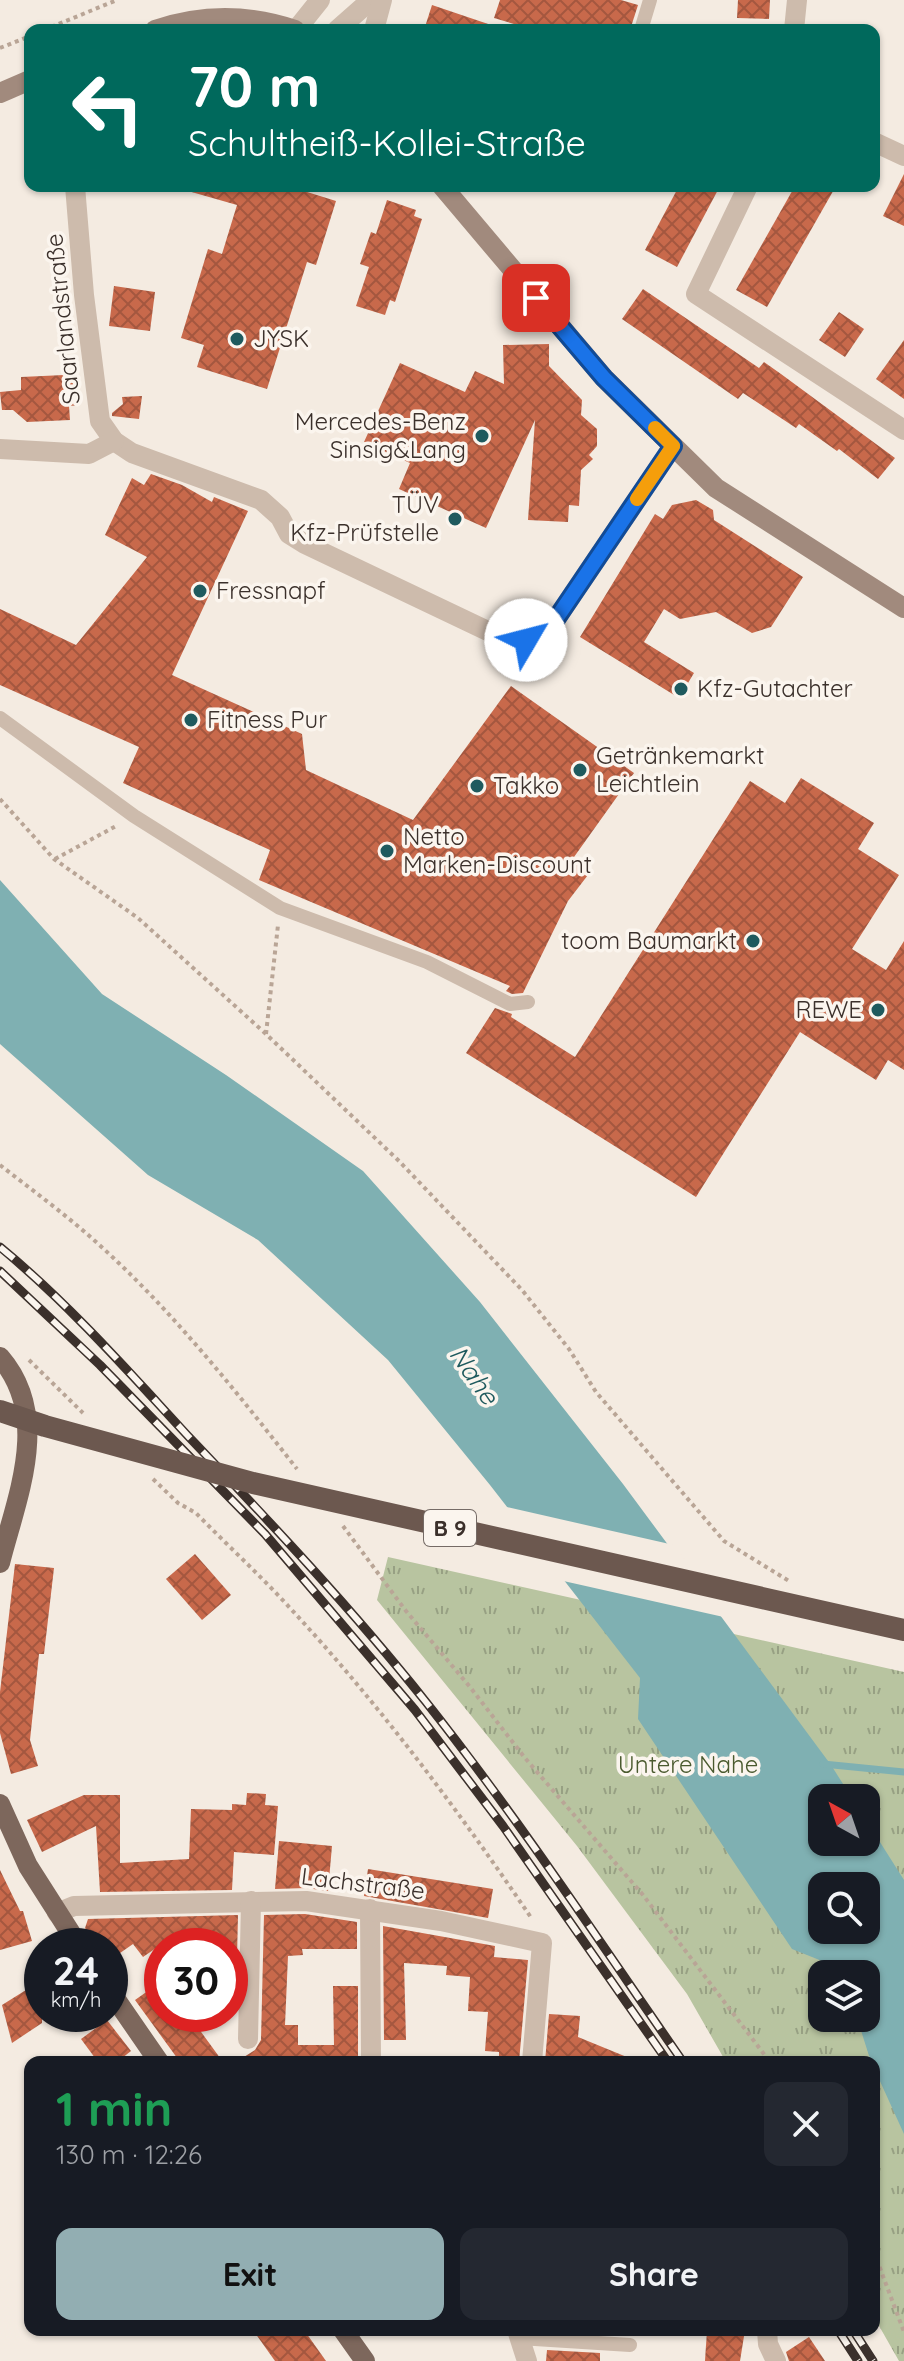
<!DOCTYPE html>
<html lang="en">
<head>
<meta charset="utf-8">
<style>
	:root { --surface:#171b24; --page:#242831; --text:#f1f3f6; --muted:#9ea1a6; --accent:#92aeb2 }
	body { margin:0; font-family:Quicksand,sans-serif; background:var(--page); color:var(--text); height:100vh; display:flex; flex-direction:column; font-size:30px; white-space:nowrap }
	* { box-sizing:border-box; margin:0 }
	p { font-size:26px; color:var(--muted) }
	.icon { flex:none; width:44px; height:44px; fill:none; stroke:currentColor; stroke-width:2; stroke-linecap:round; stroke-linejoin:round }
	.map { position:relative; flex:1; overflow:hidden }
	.details { position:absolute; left:24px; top:2056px; width:856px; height:280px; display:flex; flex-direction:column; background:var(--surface); border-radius:16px; box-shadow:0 2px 6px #0004 }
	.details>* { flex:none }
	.hud { position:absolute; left:24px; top:24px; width:856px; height:168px; border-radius:16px; box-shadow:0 2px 6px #0004; background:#00695c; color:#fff; overflow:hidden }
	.needle { width:52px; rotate:320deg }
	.buttons { position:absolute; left:808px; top:1784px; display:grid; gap:16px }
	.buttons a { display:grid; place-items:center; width:72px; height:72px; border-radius:16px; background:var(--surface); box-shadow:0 2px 6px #0004; font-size:40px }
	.speed { position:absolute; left:24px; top:1928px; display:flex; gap:16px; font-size:40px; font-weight:700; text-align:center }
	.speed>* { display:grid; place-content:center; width:104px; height:104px; border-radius:50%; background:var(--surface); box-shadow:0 2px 6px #0004; line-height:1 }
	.speed small { font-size:20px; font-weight:400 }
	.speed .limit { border:12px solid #d22; background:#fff; color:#111 }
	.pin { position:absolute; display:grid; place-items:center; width:68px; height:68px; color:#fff; margin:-34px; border-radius:16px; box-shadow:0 4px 12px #0006 }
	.me { position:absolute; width:88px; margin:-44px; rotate:53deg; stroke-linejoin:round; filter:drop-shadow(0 0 6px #0008) }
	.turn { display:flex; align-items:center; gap:28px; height:168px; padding:0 32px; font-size:36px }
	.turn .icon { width:104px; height:104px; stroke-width:2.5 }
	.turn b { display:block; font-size:56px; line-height:68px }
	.round { display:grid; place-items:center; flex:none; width:84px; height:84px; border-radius:16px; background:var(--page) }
	.summary { display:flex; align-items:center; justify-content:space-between; height:136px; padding:0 32px }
	h1 { font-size:48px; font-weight:800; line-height:60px; color:#1e9e55 }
	.action { display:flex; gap:16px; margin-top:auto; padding:16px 32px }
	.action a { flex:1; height:92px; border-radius:16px; background:var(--accent); color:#111; font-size:32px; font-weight:800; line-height:92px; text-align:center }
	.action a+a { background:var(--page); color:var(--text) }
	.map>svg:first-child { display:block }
	.park { fill:url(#park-tufts); fill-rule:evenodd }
	.water { fill:#7fb0b2; fill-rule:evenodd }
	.pier { fill:#f4ebe1 }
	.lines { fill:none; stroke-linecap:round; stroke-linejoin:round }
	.stream { stroke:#7fb0b2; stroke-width:7 }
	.building { fill:url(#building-cross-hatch) }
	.path { stroke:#b9a596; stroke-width:4; stroke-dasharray:4 4; stroke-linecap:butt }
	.service { stroke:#cdbbac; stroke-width:14 }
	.minor { stroke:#cdbbac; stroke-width:20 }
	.secondary { stroke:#a18a7d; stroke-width:20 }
	.primary { stroke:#7d675c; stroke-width:20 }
	.rail-casing { stroke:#3b302b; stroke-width:9 }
	.rail { stroke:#fbf5ee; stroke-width:6; stroke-dasharray:18; stroke-linecap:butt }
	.trunk-bridge { stroke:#6c584f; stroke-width:22 }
	.route-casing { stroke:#114b97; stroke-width:20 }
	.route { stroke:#1a73e8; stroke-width:14 }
	.slow { stroke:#f59e0b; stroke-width:14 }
	.poi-dot { fill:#1f5a5e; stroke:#fbf5ee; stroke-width:3 }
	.labels { text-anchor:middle; stroke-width:7; stroke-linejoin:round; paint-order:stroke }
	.shield { fill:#fbf5ee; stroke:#756b66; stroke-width:2 }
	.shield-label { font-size:22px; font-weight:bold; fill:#3b302b }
	.street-label { font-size:24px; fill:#3b302b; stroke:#fbf5ee }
	.poi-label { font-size:24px; fill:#3b302b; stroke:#fbf5ee; text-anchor:start }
	.park-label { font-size:24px; fill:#4a5a2e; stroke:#fbf5ee }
	.water-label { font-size:26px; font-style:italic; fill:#1f5a5e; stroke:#fbf5ee }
</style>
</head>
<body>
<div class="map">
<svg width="904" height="2361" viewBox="0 0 904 2361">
	<defs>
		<pattern id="park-tufts" width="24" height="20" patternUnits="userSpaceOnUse" patternTransform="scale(2)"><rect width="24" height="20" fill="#b8c4a0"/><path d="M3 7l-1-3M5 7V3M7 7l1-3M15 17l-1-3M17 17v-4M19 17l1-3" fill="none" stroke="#97a083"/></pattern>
		<pattern id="building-cross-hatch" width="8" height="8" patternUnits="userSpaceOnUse" patternTransform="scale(2)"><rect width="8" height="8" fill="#c8694b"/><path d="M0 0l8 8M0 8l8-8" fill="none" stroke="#a4573f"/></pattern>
	</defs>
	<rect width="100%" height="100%" fill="#f4ebe1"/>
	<path class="park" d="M 388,1557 L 904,1672 L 904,2361 L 899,2361 L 874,2317 L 874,2062 L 726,2062 L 687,1994 L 577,1846 L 377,1600 ZM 822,1798 L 866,1798 L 866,1842 L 822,1842 ZM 822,1886 L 866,1886 L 866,1930 L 822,1930 ZM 822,1974 L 866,1974 L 866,2018 L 822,2018 Z"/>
	<path class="water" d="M 0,880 L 102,994 L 226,1075 L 363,1171 L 480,1302 L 623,1484 L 831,1765 L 852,1798 L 822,1798 L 822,1842 L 866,1842 L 866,1820 L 904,1880 L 904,2134 L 874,2068 L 874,2062 L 871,2062 L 857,2018 L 866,2018 L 866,1974 L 844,1974 L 842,1969 L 792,1949 L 638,1719 L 640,1678 L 490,1485 L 388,1360 L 258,1240 L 148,1175 L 0,1044 ZM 822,1886 L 866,1886 L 866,1930 L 822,1930 Z"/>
	<polygon class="pier" points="502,1506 674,1545 728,1618 559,1580"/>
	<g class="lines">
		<polyline class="stream" points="823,1764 904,1772"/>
	</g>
	<g class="building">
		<polygon points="500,0 621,0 638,5 630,30 534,30 494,18"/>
		<polygon points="738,0 770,0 769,19 737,18"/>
		<polygon points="432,5 497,27 497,30 424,30"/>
		<polygon points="904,174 904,226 883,216"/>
		<polygon points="189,186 288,186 336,201 316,265 307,262 267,389 197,367 204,345 181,338 208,249 222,254 237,205 188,191"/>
		<polygon points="679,186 720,186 677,267 645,250"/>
		<polygon points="795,186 836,186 767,307 736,290"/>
		<polygon points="387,200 416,210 414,216 422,219 395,302 390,300 385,315 356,306 369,267 360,264 371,232 376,234"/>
		<polygon points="114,286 155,292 150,331 109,326"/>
		<polygon points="643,289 759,368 764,362 781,374 895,458 878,479 839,449 837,451 799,424 796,428 743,393 738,399 622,319"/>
		<polygon points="839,312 864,329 845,357 819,340"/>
		<polygon points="904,340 904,399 876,379"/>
		<polygon points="549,344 549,366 582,400 581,415 597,429 597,446 589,455 593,459 581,470 579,506 569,505 568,522 528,520 535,420 486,528 399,489 410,463 364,442 400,363 465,392 475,371 504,384 503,345"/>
		<polygon points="64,375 79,389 80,405 69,406 70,420 27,422 13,410 2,410 0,392 21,390 21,377"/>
		<polygon points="142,396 139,419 112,416 112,413 123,404 122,397"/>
		<polygon points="151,474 182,485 212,502 214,497 248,511 172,675 302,734 306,770 413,820 511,686 634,773 574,857 591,871 568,901 523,993 512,994 506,991 510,986 259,880 270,850 123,783 139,747 0,685 0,609 76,645 147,557 105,535 132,478 144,485"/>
		<polygon points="696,500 713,510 714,520 803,577 771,627 752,633 716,612 680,619 664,609 644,642 694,673 679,698 580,637 655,514 663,519 672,505"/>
		<polygon points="801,778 874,823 858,849 899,875 852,949 886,970 904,941 904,1070 888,1060 876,1080 800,1032 696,1197 466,1053 495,1008 512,1014 511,1017 575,1057 750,781 785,803"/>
		<polygon points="195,1554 231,1595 202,1620 166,1579"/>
		<polygon points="15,1564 54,1568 44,1654 39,1654 30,1740 38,1766 11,1774 0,1733 0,1692"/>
		<polygon points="247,1793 266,1794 265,1805 278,1806 274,1855 234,1852 232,1890 100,1892 96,1826 42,1852 27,1820 84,1795 120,1795 120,1863 189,1859 191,1809 232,1810 232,1804 246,1805"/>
		<polygon points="279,1841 332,1846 328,1891 306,1888 275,1889"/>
		<polygon points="368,1869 493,1889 488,1918 364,1896"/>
		<polygon points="0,1870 20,1911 23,1911 32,1941 0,1950"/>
		<polygon points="305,1914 357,1922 357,1949 302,1949 303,1955 288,1956 285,2025 298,2025 298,2045 334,2045 333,1986 358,1986 358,2062 236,2062 255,2050 261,2040 264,1915"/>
		<polygon points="238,1915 236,1999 230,1999 230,1946 183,1946 175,1935 143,1957 133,1944 110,1960 110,1946 98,1946 85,1928 88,1919"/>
		<polygon points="383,1926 495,1946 494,1957 528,1960 519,2062 499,2062 499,2052 485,2051 488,2012 468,2011 470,1977 446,1975 447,1966 404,1963 406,2040 384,2040"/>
		<polygon points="42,1980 42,2023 12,2043 2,2005"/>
		<polygon points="162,1981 162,2014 188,2014 223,2062 180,2062 135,2000"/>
		<polygon points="549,2014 580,2016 578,2037 639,2062 545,2062"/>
		<polygon points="107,2020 131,2051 117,2062 98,2062 81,2039"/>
		<polygon points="253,2330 304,2330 326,2361 275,2361"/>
		<polygon points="707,2330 745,2330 740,2361 705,2361"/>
		<polygon points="809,2337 825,2361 789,2361 786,2352"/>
		<polygon points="547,2350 600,2353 600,2361 546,2361"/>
	</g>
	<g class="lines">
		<g class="path">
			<polyline points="44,30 117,0"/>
			<polyline points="0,48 30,36"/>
			<polyline points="0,799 54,859 138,918 266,1034 399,1161 522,1290 569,1349 596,1392 724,1541 789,1581"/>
			<polyline points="55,859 118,825"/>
			<polyline points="266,1034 278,925"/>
			<path d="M 0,1165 C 32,1190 65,1214 95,1241 C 171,1309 235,1390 297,1469"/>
			<polyline points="29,1360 83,1413"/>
			<path d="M 153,1479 L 178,1503 L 196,1513 C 227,1545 260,1575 290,1608 C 379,1704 459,1811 532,1919"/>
			<polyline points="343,1526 406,1611 470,1687 525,1758 643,1895 770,2062"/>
			<polyline points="874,2252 904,2332"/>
		</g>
		<g class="service">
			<polyline points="641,30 650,0"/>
			<polyline points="0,718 134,816 280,908 427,962 510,1004 528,1002"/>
			<polyline points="519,2338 630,2345"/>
		</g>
		<g class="minor">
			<polyline points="296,30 320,0"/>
			<polyline points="337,30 371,0"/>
			<polyline points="374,30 382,0"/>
			<polyline points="794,30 797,0"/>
			<polyline points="874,142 904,156"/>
			<path d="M 75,186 L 84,295 L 100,421 L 114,441 L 132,453 L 261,500 L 280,517 L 289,534 L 305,544 L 494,634 C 515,643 535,641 552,625 L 673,446"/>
			<polyline points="748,186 696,294 904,430"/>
			<polyline points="0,449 89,454 114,441"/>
			<polyline points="370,1909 371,2062"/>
			<polyline points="57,1913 74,1906 306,1901 441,1921 542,1943 532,2062"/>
			<polyline points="248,2039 251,1901"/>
			<polyline points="517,2330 527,2361"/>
			<polyline points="767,2330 768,2344 776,2361"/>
		</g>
		<g class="secondary">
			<path d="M 155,30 C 202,14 248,14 295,30"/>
			<polyline points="0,93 30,80"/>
			<polyline points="442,186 604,378 716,488 904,608"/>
		</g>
		<g class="primary">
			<path d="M 0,1357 C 52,1417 17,1496 0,1563"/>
			<polyline points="0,1804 28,1866 79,1946"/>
			<polyline points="110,1991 159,2062"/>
			<polyline points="343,2330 365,2361"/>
		</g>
		<g class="rail-casing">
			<g id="rail">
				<path d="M 0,1247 C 68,1303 128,1371 188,1436 C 270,1522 352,1609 426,1702 C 518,1818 599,1941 683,2062"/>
				<polyline points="0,1271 100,1365 265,1534 415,1710 503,1826 668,2062"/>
				<polyline points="838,2330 858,2361"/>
				<polyline points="853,2330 873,2361"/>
			</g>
		</g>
		<use href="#rail" class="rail"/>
		<polyline class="trunk-bridge" points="0,1411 45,1426 253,1483 904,1630"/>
	</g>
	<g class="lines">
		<g class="route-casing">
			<polyline id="route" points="526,640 543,633 552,625 673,446 604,378 536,298"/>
		</g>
		<use href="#route" class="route"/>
		<polyline class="slow" points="637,499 673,446 655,428"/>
	</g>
	<g class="poi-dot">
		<circle cx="237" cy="339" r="8"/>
		<circle cx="482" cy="436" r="8"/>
		<circle cx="455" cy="519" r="8"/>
		<circle cx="200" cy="591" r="8"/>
		<circle cx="681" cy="689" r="8"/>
		<circle cx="191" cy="720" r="8"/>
		<circle cx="580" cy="770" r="8"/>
		<circle cx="477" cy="786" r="8"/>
		<circle cx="387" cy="851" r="8"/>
		<circle cx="753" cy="941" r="8"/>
		<circle cx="878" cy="1010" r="8"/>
	</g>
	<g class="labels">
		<rect class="shield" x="424" y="1510" width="52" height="36" rx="6"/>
		<g class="shield-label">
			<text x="450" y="1536">B 9</text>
		</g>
		<g class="street-label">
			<text transform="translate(63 319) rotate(-96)" y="8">Saarlandstraße</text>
			<text transform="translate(363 1884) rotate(7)" y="8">Lachstraße</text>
		</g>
		<g class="poi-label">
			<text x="253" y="347">JYSK</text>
			<text x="466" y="430" text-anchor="end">Mercedes-Benz<tspan x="466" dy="28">Sinsig&amp;Lang</tspan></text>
			<text x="439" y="513" text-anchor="end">TÜV<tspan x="439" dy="28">Kfz-Prüfstelle</tspan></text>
			<text x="216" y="599">Fressnapf</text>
			<text x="697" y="697">Kfz-Gutachter</text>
			<text x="207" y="728">Fitness Pur</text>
			<text x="596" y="764">Getränkemarkt<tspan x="596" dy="28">Leichtlein</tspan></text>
			<text x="493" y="794">Takko</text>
			<text x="403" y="845">Netto<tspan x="403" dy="28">Marken-Discount</tspan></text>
			<text x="737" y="949" text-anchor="end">toom Baumarkt</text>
			<text x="862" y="1018" text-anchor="end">REWE</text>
		</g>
		<g class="park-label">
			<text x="688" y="1773">Untere Nahe</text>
		</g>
		<g class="water-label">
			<text transform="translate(474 1375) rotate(55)" y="9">Nahe</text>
		</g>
	</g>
</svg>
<div class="buttons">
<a><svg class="needle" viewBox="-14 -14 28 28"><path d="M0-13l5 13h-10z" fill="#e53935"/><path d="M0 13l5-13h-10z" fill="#9ea1a6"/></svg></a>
<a><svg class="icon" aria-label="search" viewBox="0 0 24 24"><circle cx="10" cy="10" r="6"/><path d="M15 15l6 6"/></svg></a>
<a><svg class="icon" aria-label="layers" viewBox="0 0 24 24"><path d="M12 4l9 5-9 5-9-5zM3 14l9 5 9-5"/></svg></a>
</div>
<div class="speed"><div>24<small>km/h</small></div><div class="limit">30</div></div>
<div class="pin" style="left:536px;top:298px;background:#d93025"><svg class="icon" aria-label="arrive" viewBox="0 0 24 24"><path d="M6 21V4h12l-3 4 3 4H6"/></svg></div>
<svg class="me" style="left:526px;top:640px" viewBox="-20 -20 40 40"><circle r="19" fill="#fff"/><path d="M0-13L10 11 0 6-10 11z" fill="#1a73e8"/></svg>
<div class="hud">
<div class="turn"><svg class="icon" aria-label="left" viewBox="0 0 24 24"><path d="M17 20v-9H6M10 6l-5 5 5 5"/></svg><div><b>70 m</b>Schultheiß-Kollei-Straße</div></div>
</div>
<section class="details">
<div class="summary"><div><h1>1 min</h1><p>130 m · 12:26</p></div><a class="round"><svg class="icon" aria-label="close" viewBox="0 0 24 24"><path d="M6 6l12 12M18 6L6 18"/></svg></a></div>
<div class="action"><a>Exit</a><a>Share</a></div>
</section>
</div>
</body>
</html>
